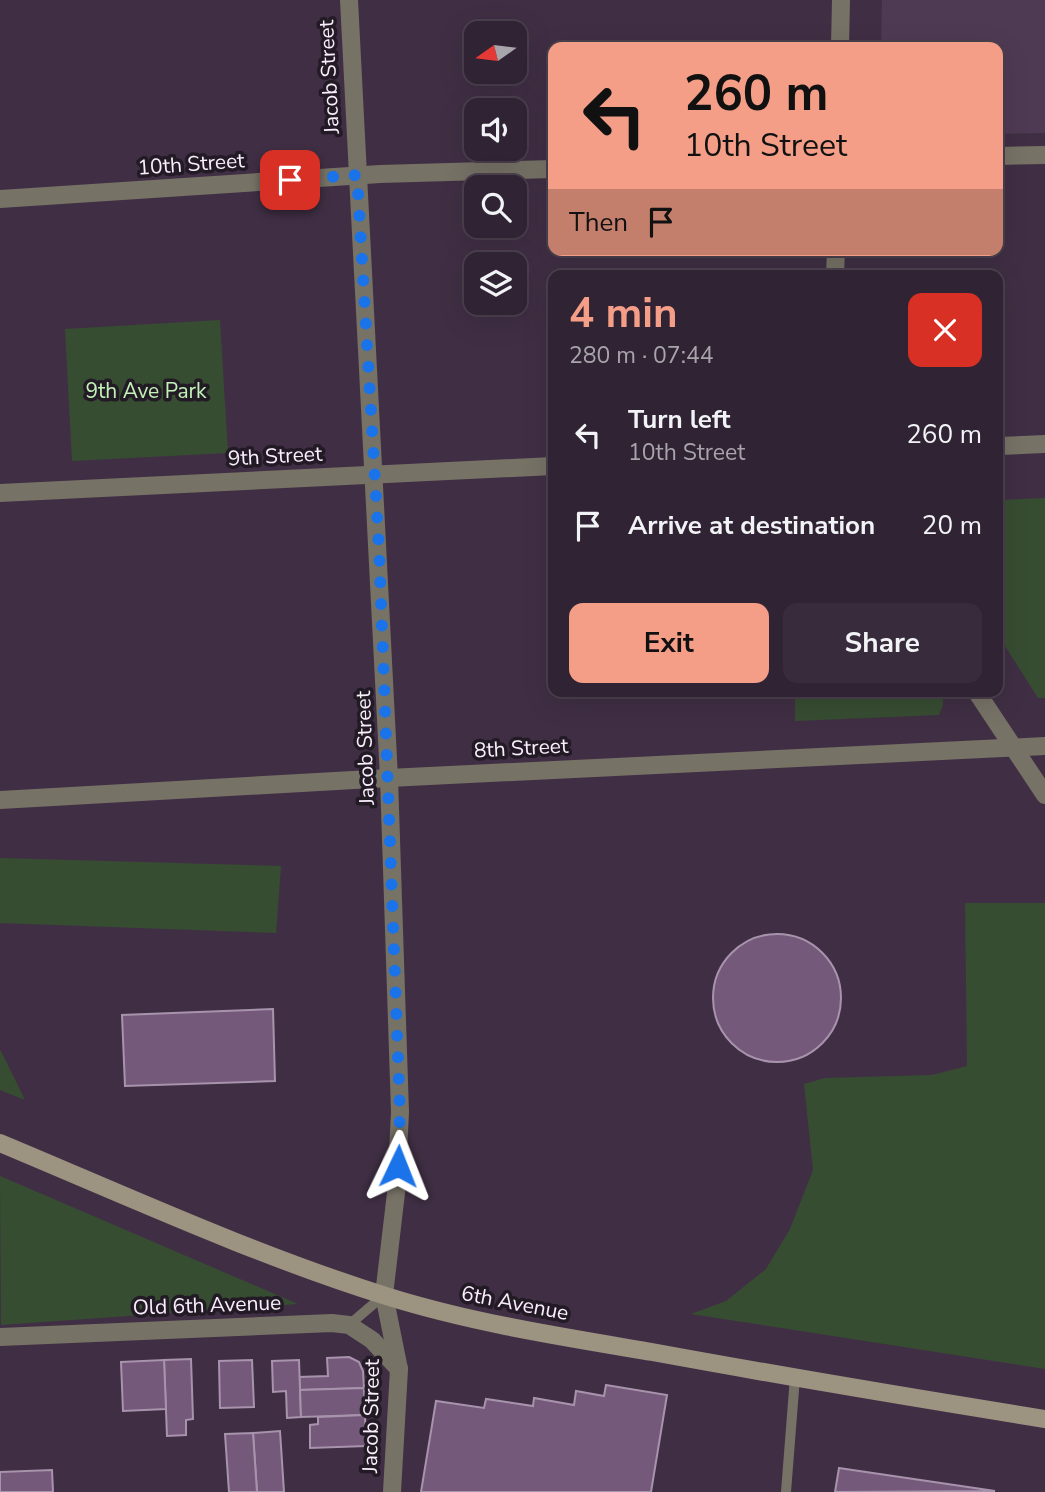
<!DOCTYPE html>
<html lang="en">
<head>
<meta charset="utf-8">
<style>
	:root { --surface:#302333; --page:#382b3b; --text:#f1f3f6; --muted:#a8a4ac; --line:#4b404e; --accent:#f49e87 }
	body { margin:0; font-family:"Nunito Sans",sans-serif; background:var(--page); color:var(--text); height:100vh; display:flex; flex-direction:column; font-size:26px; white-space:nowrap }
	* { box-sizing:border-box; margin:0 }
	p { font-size:23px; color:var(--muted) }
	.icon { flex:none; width:38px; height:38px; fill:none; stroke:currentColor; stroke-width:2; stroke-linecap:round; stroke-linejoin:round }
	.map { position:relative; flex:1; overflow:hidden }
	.sheet { position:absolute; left:548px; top:270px; width:455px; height:427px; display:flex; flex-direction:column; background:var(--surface); border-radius:14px; box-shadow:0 7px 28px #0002,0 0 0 2px var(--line) }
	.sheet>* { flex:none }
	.top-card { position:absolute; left:548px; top:42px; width:455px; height:214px; border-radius:14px; box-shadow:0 7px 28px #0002,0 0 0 2px var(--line); background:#f49e87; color:#111; overflow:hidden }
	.needle { width:46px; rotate:256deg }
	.buttons { position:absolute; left:464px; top:21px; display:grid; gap:14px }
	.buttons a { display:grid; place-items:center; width:63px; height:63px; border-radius:14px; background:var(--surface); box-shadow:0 7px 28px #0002,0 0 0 2px var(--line); font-size:35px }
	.pin { position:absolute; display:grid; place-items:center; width:60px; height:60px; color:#fff; margin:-30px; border-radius:14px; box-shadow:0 4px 10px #0006 }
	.me { position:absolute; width:77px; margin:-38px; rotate:2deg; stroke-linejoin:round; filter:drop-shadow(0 0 5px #0008) }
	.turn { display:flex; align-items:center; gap:24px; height:147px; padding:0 21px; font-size:32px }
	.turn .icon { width:91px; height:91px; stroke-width:2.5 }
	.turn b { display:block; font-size:49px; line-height:60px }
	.then { display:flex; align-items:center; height:66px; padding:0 21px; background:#0003; gap:14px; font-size:26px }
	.round { display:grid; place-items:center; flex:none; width:74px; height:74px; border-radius:14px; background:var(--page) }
	.overview { display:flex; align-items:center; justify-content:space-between; height:119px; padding:0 21px }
	h1 { font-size:42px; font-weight:700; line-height:52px; color:var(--accent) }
	.primary-button { display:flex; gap:14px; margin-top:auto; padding:14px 21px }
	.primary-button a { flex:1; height:80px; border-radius:14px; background:var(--accent); color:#111; font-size:28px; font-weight:700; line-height:80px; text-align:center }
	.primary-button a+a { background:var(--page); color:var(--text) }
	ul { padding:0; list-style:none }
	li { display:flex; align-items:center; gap:21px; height:91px; padding:0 21px }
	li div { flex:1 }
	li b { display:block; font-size:26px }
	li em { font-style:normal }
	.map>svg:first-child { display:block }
	.built { fill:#4f3a54 }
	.green { fill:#374d32 }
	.building { fill:#75597b; stroke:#a793ac; stroke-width:2 }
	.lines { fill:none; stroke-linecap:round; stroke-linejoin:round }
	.service { stroke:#777266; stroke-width:10 }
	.minor { stroke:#777266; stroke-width:18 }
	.tertiary { stroke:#777266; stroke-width:18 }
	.secondary { stroke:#9c9381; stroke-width:18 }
	.route { stroke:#1a73e8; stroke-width:12; stroke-dasharray:0 21.6 }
	.labels { text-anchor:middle; stroke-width:7; stroke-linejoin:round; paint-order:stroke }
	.street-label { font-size:21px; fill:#f9eefb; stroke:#221a24 }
	.park-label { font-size:21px; fill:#c2f2b7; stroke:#221a24 }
</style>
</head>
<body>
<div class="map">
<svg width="1045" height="1492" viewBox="0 0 1045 1492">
	<rect width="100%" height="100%" fill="#402f44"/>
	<polygon class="built" points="882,0 1045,0 1045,133 998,134 998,47 881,47"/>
	<g class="green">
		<polygon points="220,320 228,453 72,461 65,329"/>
		<polygon points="1045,498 1045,698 1038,698 998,635 998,500"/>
		<polygon points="795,691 942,691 943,705 939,715 795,721"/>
		<polygon points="0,858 281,866 276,933 0,923"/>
		<polygon points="965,903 1045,903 1045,1369 691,1314 726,1301 766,1269 790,1229 813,1170 804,1084 825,1078 932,1075 967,1066"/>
		<polygon points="0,1051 1,1051 25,1100 0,1090"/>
		<polygon points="0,1176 298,1304 1,1325"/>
	</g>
	<g class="building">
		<circle cx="777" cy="998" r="64"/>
		<polygon points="273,1009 275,1081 125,1086 122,1015"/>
		<polygon points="349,1357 359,1362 363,1371 364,1388 300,1390 299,1377 328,1376 327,1358"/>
		<polygon points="191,1359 193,1419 186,1420 186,1435 167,1436 164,1360"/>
		<polygon points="164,1360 166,1409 123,1411 121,1362"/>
		<polygon points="252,1360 254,1407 220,1408 219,1361"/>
		<polygon points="299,1360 301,1417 287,1418 286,1391 273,1392 272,1361"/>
		<polygon points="606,1385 667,1395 651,1492 421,1492 436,1401 484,1408 486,1399 533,1406 534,1398 574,1405 576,1391 604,1396"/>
		<polygon points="364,1388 365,1415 301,1417 300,1390"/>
		<polygon points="365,1415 366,1446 310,1448 310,1425 318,1424 318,1417"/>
		<polygon points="280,1431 284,1492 257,1492 253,1433"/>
		<polygon points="253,1433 257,1492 229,1492 225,1434"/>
		<polygon points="839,1468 995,1491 835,1492"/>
		<polygon points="52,1470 53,1492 0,1492 0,1472"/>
	</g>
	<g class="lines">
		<g class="service">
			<polyline points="349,1325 384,1295"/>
			<polyline points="786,1492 795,1377"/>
		</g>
		<g class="minor">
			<path d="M 349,0 C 361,259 378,518 389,778"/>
			<polyline points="998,156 1045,155"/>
			<polyline points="0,199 380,174 553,169"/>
			<polyline points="998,446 1045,444"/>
			<polyline points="0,493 553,466"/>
			<polyline points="384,1295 399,1369 392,1492"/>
			<polyline points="0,1337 332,1323 349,1325 372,1340 399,1369"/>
		</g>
		<g class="tertiary">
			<polyline points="840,47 841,0"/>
			<polyline points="835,275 836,250"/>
			<polyline points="976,691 1045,795"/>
			<polyline points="0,800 389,778 1045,746"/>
			<polyline points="384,1295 396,1193 400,1112 389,778"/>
		</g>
		<path class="secondary" d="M 0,1143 C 127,1196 255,1255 386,1296 C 472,1323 563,1337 652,1352 C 783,1376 914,1398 1045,1419"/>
	</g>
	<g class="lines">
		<polyline class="route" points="290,180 357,175 379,548 400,1112 398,1166"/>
	</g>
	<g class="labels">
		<g class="street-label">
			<text transform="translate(329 77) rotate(-93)" y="7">Jacob Street</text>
			<text transform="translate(191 164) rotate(-4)" y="7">10th Street</text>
			<text transform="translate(275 456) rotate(-3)" y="7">9th Street</text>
			<text transform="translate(365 748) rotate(-92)" y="7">Jacob Street</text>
			<text transform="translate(521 748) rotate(-3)" y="7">8th Street</text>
			<text transform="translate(515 1303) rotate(11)" y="7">6th Avenue</text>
			<text transform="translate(207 1305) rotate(-2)" y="7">Old 6th Avenue</text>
			<text transform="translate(371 1416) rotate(-89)" y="7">Jacob Street</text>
		</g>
		<g class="park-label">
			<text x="146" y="398">9th Ave Park</text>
		</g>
	</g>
</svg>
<div class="buttons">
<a><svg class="needle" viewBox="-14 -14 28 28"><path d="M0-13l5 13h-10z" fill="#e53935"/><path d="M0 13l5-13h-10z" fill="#a8a4ac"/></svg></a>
<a><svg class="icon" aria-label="sound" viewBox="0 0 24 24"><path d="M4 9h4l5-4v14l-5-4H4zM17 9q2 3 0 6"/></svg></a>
<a><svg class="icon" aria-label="search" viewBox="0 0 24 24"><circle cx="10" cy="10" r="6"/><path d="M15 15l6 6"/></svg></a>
<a><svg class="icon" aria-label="layers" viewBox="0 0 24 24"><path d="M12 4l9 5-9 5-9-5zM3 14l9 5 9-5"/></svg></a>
</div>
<div class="pin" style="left:290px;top:180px;background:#d93025"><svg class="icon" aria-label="arrive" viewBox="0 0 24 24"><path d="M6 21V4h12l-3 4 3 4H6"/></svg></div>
<svg class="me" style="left:398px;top:1166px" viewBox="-20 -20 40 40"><path d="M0-17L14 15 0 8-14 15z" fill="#1a73e8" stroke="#fff" stroke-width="4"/></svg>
<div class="top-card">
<div class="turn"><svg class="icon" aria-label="left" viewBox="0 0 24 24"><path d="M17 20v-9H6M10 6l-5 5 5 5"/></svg><div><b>260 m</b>10th Street</div></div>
<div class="then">Then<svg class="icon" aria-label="arrive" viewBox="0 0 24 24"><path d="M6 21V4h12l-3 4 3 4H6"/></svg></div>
</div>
<section class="sheet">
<div class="overview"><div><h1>4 min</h1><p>280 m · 07:44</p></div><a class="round" style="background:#d93025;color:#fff"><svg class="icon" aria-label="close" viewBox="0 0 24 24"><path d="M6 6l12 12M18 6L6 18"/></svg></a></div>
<ul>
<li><svg class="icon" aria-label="left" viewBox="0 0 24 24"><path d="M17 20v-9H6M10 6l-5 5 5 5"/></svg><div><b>Turn left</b><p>10th Street</p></div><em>260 m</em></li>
<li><svg class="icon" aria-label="arrive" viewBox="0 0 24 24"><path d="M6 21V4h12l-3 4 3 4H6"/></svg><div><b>Arrive at destination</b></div><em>20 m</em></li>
</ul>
<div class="primary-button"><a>Exit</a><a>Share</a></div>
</section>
</div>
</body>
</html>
